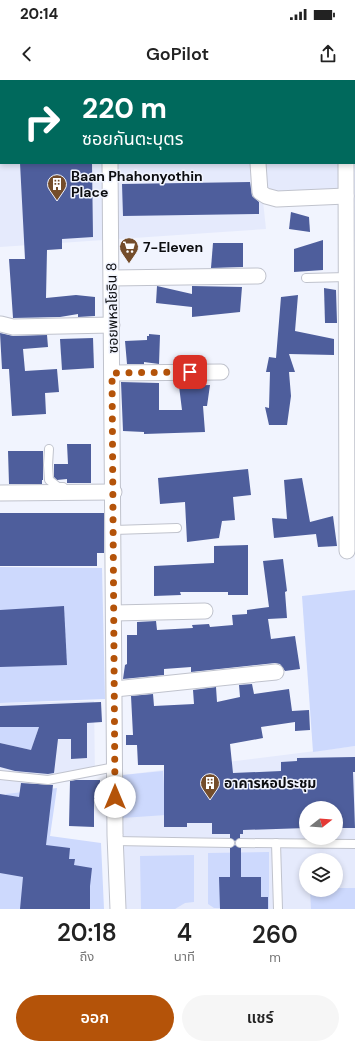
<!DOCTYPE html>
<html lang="th">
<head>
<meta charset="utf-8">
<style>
	:root { --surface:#fff; --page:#f6f6f6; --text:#222; --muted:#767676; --accent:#b45309 }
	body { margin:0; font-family:"DM Sans","Noto Sans Thai",sans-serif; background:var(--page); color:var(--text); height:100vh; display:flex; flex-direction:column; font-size:15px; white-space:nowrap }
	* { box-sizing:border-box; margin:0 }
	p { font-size:13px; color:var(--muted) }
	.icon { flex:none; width:22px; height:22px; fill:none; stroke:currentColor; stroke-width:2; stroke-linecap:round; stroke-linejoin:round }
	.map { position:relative; height:829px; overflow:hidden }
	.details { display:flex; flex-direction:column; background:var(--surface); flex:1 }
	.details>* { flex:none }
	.hud { position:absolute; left:0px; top:0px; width:355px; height:84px; box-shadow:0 2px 6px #0003; background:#00695c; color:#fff; overflow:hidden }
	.needle { width:26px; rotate:73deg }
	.tools { position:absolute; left:299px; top:721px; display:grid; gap:8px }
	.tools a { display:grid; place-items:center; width:44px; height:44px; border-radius:50%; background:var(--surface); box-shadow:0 2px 6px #0003; font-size:20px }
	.pin { position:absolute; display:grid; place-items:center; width:34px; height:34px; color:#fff; margin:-17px; border-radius:8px; box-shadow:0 2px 6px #0006 }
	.me { position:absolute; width:44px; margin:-22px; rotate:0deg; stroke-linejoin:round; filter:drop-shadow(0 0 3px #0008) }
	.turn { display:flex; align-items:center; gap:14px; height:84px; padding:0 16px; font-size:18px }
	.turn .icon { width:52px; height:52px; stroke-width:2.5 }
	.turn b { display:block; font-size:28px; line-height:34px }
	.eta { display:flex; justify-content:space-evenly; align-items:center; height:68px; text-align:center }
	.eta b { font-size:24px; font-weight:600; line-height:28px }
	.button { display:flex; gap:8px; margin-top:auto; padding:8px 16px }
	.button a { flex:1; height:46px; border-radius:24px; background:var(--accent); color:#fff; font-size:16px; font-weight:600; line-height:46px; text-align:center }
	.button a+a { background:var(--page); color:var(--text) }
	.status { display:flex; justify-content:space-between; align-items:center; height:28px; padding:0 20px; background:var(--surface); direction:ltr }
	.status svg { height:11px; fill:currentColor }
	header { display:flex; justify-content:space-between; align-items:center; height:52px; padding:0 16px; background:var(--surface); font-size:18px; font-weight:600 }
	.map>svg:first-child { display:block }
	.built { fill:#e5eafc; fill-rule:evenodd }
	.green { fill:#cdd9fd }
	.building { fill:#4e5e9c }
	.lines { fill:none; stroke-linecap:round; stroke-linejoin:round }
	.service-casing { stroke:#c0c3cd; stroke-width:10 }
	.minor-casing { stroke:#c0c3cd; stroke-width:17 }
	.service { stroke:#fff; stroke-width:8 }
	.minor { stroke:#fff; stroke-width:15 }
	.route { stroke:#b45309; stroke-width:7; stroke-dasharray:0 12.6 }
	.labels { text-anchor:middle; stroke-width:3; stroke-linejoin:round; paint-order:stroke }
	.poi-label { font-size:14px; font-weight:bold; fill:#0c0d10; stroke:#f1f4fe; text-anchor:start }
	.street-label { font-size:14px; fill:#0c0d10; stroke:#f1f4fe }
</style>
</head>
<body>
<div class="status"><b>20:14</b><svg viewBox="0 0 49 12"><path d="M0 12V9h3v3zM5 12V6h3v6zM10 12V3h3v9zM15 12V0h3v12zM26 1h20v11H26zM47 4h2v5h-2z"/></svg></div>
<header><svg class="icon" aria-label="back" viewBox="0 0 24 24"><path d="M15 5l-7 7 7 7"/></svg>GoPilot<svg class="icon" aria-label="share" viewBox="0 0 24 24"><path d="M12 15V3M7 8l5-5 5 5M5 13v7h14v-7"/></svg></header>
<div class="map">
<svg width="355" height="829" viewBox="0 0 355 829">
	<rect width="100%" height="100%" fill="#f1f4fe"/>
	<g class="built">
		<path d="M 0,0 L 355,0 L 355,168 L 352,121 L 263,121 L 266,149 L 0,167 ZM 1,1 L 354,1 L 354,83 L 1,83 Z"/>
		<polygon points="94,621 95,696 67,702 24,701 20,712 0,824 0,623"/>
		<path d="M 355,666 L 355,829 L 124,829 L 121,747 L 123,695 ZM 306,728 L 336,728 L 336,758 L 306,758 ZM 306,780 L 336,780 L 336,810 L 306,810 Z"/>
	</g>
	<g class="green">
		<polygon points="0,487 102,488 105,619 0,623"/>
		<polygon points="355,510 355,666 313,672 302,516"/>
		<polygon points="0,647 39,647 31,670 0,663"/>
		<polygon points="163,691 166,735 122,738 123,695"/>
		<polygon points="57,708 50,756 101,763 104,829 0,829 0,772 6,714"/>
		<polygon points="269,772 269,829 214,828 208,824 208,773"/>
		<polygon points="194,775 194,822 185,823 175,829 141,829 140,776"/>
		<polygon points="336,808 355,808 355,829 311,829 310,810 336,810"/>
	</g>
	<g class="building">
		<polygon points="20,83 92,83 93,157 62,159 62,169 47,170 46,218 76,215 95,217 95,236 78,237 78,234 60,237 13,238 9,179 25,179"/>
		<polygon points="250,102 252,116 259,122 259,134 123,136 122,104"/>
		<polygon points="291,132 309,137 310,152 289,149"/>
		<polygon points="323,160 323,190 294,192 294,169"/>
		<polygon points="213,163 243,163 243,187 211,188"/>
		<polygon points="157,206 192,214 192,206 242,207 240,232 192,237 192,227 156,223"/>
		<polygon points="324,208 336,210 337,243 325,243"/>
		<polygon points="298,215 295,251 334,259 334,275 289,274 295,292 289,292 291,316 287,345 269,345 265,327 269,328 270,292 266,292 269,277 276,278 281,217"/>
		<polygon points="0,253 13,256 47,255 48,267 23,269 25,291 57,289 59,312 45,313 46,334 12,336 9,289 2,289"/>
		<polygon points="149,254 160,255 159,284 144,282 144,284 127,284 125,261 147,260 147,256 149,256"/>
		<polygon points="93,258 94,288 62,290 60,259"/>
		<polygon points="121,302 159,303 159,330 182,330 179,306 210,305 207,326 203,326 205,352 144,354 144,352 123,351"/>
		<polygon points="67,364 91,364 91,403 67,403 67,399 57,400 54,397 54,384 68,384"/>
		<polygon points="8,371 43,371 43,400 42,400 42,404 9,404"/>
		<polygon points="248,389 251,415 233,417 235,440 222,441 219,458 187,462 185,422 160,424 158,398"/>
		<polygon points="302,398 310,442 333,436 337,466 318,467 316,454 274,458 272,438 287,439 284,400"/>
		<polygon points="0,433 104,433 104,473 97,473 97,486 0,486"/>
		<polygon points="248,465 248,515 228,515 228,512 180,512 181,515 154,516 154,486 214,483 214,466"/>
		<polygon points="283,479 287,511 285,512 287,538 268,539 271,559 295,556 300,589 285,591 280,584 275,583 191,592 191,587 164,589 164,595 123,599 125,585 127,584 127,555 137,555 137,542 156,541 157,550 193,548 192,545 209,544 210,547 233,545 232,535 247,534 247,530 269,527 263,481"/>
		<polygon points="64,526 67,585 0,587 0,530"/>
		<polygon points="252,604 254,614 289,609 292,631 309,630 310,650 295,651 295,642 261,647 263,658 230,664 233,693 281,691 281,682 297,681 297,678 355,677 355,692 353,692 355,748 336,748 336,728 306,728 306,748 243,750 243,754 240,754 240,758 235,761 230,758 230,754 212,754 212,743 187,743 187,747 164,747 164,685 138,685 137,665 126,665 126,655 133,655 131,616 153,614 154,626 194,624 193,610 216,607 217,622 240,617 239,605"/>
		<polygon points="101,622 102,642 87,643 87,678 71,679 71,659 58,659 54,693 48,694 15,691 0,687 0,663 31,670 39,647 0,647 0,626"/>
		<polygon points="76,700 100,700 100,719 94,719 94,747 69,746 70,701"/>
		<polygon points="21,703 53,705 46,765 70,768 69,779 75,779 74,785 92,788 90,806 90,829 20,829 23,797 0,793 0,714 19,717"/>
		<polygon points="235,765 241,768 241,797 261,797 261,817 268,817 268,829 220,829 219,797 230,797 230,768"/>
	</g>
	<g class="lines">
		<g class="service-casing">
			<g id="service">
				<polyline points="306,198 347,197"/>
				<polyline points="49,369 48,385 49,400 58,407 63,407"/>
				<polyline points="114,450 177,448"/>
				<polyline points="0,695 48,700 115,687"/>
				<polyline points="115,761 230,763"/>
				<polyline points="240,763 355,764"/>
				<polyline points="276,763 278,829"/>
			</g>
		</g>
		<g class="minor-casing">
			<g id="minor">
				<polyline points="110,0 110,1"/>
				<polyline points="194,0 251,0"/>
				<polyline points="348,0 348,1"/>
				<polyline points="110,83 115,755 118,829"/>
				<polyline points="258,83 260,112 266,116 277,119 346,116"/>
				<polyline points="346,83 347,471"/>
				<polyline points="112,198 258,196"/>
				<polyline points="1,244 13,247 112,245"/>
				<polyline points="113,293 221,292"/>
				<polyline points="0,413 114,412"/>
				<polyline points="114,533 205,531"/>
				<polyline points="115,609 276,592"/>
			</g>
		</g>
		<use href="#service" class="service"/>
		<use href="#minor" class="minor"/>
	</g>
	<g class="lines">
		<polyline class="route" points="115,717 112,293 190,292"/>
	</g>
	<defs>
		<g id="building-pin" transform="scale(1)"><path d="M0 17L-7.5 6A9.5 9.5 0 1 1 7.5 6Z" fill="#744d2b" stroke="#f1f4fe"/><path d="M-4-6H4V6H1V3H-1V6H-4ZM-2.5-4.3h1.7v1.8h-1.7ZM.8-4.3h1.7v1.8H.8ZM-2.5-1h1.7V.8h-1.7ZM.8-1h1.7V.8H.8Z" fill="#fff"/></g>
		<g id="supermarket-pin" transform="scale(1)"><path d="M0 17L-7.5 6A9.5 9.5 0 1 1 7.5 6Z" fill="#744d2b" stroke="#f1f4fe"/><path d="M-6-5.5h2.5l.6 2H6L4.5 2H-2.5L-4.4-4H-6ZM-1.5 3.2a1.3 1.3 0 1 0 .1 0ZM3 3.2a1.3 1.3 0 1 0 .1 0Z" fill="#fff"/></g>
	</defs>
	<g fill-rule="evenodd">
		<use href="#building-pin" x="57" y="104"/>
		<use href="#supermarket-pin" x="129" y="167"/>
		<use href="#building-pin" x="210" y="703"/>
	</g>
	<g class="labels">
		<g class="poi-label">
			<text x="71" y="101">Baan Phahonyothin<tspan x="71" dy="16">Place</tspan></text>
			<text x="143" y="172">7-Eleven</text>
			<text x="224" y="708">อาคารหอประชุม</text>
		</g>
		<g class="street-label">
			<text transform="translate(112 228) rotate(-91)" y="5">ซอยพหลโยธิน 8</text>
		</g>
	</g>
</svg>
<div class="tools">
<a><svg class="needle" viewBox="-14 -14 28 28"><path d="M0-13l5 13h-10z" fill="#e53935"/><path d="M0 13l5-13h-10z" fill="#767676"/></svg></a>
<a><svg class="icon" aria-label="layers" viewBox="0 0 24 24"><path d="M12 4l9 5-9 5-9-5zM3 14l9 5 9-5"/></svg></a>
</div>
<div class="pin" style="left:190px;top:292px;background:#d93025"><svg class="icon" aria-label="arrive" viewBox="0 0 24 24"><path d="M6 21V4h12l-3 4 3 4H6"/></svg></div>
<svg class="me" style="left:115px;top:717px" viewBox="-20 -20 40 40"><circle r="19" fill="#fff"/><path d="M0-13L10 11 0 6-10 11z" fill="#b45309"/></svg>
<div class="hud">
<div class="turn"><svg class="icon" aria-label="right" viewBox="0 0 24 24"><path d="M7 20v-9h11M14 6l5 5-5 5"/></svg><div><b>220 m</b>ซอยกันตะบุตร</div></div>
</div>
</div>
<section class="details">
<div class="eta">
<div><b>20:18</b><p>ถึง</p></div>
<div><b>4</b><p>นาที</p></div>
<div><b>260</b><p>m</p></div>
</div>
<div class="button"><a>ออก</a><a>แชร์</a></div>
</section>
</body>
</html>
